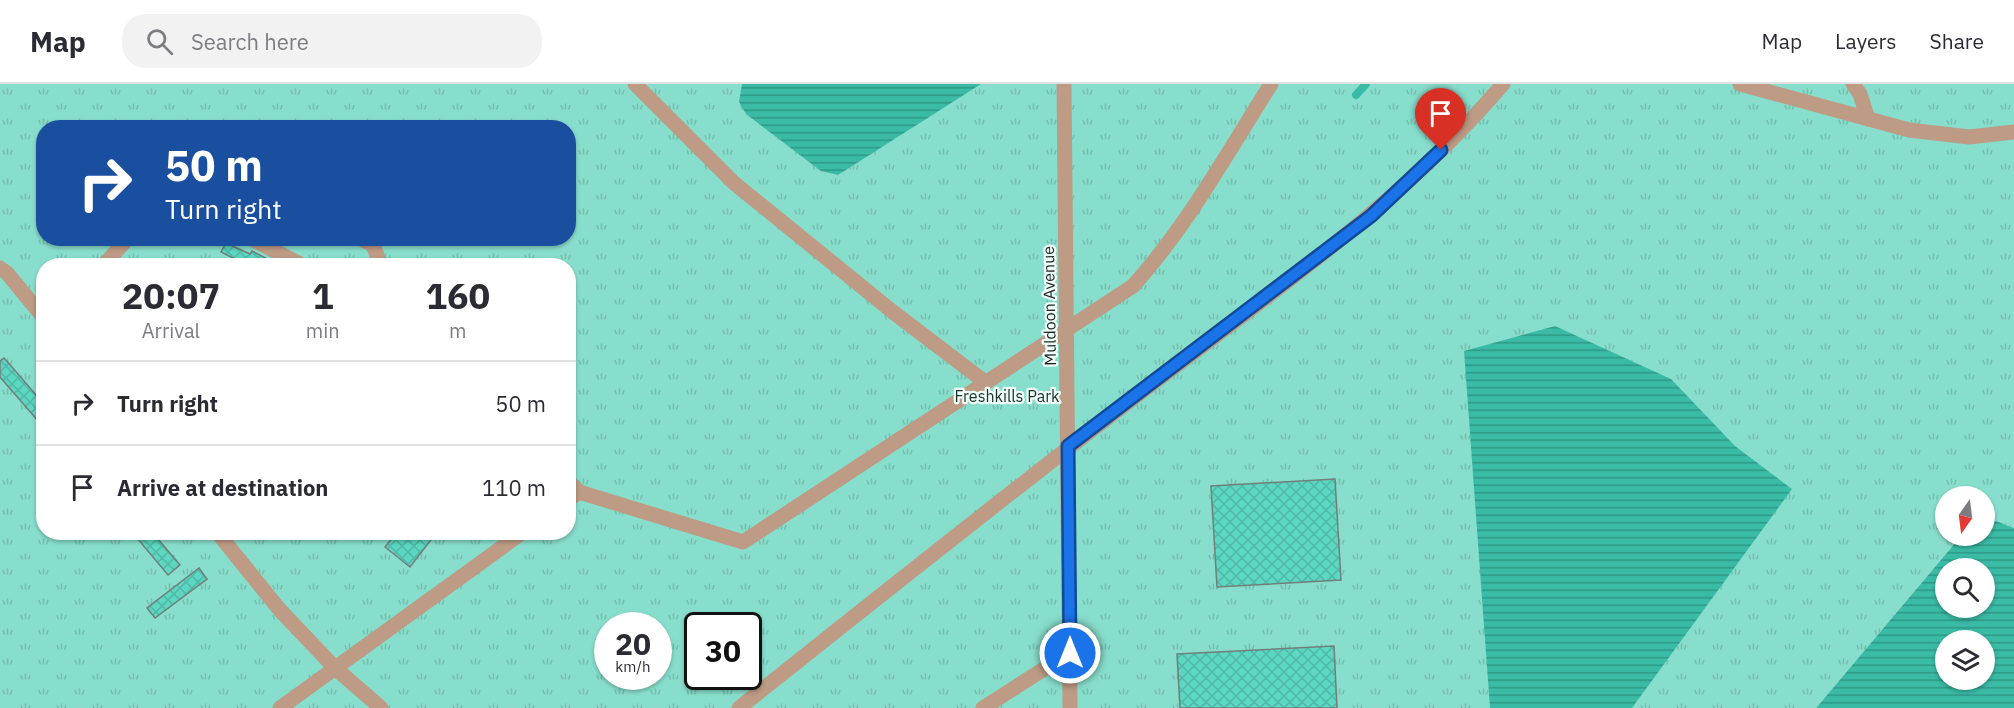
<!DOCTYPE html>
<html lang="en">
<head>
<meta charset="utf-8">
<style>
	:root { --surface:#fff; --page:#f2f2f3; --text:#2b2b33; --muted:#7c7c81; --line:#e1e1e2 }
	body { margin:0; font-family:"IBM Plex Sans",sans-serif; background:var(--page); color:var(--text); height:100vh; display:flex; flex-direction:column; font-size:22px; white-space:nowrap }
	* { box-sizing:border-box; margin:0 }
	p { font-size:20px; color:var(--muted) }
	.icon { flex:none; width:33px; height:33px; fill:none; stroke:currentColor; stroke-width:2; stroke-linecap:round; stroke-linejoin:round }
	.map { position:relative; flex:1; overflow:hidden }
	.drawer { position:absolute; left:36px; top:174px; width:540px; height:282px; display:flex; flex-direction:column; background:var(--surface); border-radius:24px; box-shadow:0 2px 4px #0004 }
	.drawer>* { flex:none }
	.banner { position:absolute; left:36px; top:36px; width:540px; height:126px; border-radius:24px; box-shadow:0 2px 4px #0004; background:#1a4fa0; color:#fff; overflow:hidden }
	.needle { width:39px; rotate:194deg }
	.fabs { position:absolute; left:1935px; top:402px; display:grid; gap:12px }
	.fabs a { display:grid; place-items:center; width:60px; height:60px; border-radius:50%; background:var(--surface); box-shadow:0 2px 4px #0004; font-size:30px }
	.speed { position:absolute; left:594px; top:528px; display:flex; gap:12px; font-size:30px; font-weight:700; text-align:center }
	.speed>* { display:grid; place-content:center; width:78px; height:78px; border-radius:50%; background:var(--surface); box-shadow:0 2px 4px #0004; line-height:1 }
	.speed small { font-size:15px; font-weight:400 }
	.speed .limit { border:3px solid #111; border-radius:9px; background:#fff; color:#111 }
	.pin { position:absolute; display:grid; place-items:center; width:51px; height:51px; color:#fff; margin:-62px -26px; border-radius:50% 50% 50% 0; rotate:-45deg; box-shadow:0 0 6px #0007 }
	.pin .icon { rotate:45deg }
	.me { position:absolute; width:66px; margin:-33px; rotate:0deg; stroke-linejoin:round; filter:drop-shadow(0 0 4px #0008) }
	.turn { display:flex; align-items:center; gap:21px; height:126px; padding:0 30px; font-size:27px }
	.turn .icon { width:78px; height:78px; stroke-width:2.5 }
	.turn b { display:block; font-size:42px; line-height:51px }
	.eta { display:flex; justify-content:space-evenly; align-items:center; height:102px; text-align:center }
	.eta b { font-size:36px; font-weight:700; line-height:42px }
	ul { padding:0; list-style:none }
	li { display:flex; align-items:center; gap:18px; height:84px; padding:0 30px; border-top:2px solid var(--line) }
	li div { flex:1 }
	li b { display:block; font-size:22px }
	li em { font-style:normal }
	header { display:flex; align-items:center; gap:36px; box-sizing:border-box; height:84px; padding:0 30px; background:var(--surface); border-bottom:2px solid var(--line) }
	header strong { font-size:28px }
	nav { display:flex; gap:33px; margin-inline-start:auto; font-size:21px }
	.search { width:420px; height:54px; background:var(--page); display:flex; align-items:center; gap:15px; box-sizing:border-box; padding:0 21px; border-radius:24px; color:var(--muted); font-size:22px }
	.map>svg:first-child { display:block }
	.grass { fill:url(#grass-tufts); fill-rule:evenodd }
	.water { fill:url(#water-rules); fill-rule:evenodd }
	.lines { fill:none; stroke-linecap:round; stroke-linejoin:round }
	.stream { stroke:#3abba6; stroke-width:8 }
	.building { fill:url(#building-cross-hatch); stroke:#727e7b; stroke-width:1.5 }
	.minor { stroke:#bd9b85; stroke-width:15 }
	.route-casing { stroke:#114b97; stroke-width:15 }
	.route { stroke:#1a73e8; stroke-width:10 }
	.labels { text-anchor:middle; stroke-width:4.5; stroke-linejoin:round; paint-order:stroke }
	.street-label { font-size:16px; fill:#212625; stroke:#f0fefa }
	.park-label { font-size:16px; fill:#1a302c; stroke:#f0fefa }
</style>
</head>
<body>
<header>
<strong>Map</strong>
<div class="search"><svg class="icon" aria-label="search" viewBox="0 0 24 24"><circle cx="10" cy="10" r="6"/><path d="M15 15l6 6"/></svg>Search here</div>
<nav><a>Map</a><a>Layers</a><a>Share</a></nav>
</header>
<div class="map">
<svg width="2014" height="624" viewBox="0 0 2014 624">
	<defs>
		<pattern id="grass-tufts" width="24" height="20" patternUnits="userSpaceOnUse" patternTransform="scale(1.5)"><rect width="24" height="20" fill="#88decc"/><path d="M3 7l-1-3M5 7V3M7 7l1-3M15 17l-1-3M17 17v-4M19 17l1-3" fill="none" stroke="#75beaf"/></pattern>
		<pattern id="water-rules" width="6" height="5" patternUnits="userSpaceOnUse" patternTransform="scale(1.5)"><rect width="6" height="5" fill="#3abba6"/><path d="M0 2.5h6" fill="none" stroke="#309887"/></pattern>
		<pattern id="building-cross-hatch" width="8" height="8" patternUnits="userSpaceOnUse" patternTransform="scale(1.5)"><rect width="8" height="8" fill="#5cd7c1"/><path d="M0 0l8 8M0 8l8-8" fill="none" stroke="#50b8a6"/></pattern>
	</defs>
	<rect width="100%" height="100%" fill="#f0fefa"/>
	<path class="grass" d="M 0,0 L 2014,0 L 2014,444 L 1994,436 L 1985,439 L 1984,412 L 1946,412 L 1946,452 L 1961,452 L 1816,624 L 0,624 ZM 44,44 L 568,44 L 568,154 L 44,154 ZM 44,182 L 568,182 L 568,448 L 44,448 ZM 608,542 L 658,542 L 658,592 L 608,592 ZM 698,542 L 748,542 L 748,592 L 698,592 Z"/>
	<g class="water">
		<polygon points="742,0 981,0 838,91 821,87 746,30 739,18"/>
		<polygon points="1555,242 1671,295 1735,362 1792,405 1632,624 1490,624 1464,267"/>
		<path d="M 1994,436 L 2014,444 L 2014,624 L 1816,624 L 1961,452 L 1984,452 L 1985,439 ZM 1946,484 L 1984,484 L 1984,524 L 1946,524 ZM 1946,556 L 1984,556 L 1984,596 L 1946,596 Z"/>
	</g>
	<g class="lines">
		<polyline class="stream" points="1356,11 1366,0"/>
	</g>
	<g class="building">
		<polygon points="226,159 250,170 252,167 281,182 252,182 246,178 245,180 221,168"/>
		<polygon points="4,274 44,320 44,334 39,338 0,293 0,277"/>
		<polygon points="1335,395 1341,496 1217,503 1211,402"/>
		<polygon points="132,448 152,448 180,481 168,491"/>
		<polygon points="397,448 437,448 410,483 385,463"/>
		<polygon points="199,484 207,495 155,534 147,524"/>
		<polygon points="1334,562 1337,624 1180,624 1177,570"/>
	</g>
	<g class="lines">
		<g class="minor">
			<polyline points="635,0 734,99 893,228 985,298"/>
			<polyline points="1064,0 1070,624"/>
			<polyline points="1740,0 1909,46 1969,53 2014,48"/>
			<polyline points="1853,0 1860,10 1868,35"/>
			<polyline points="250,154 304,182"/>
			<polyline points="359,154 373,161 381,182"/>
			<polyline points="103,182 128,154"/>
			<polyline points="0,184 7,189 44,234"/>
			<polyline points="568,397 579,408"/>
			<path d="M 568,416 L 579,408 L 743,458 L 1133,202 C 1187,142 1228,68 1271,0"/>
			<polyline points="217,448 279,525 335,584 381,624"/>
			<polyline points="280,624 523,448"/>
			<path d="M 739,624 C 875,516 1011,407 1149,302 C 1272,208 1402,119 1503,0"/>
			<polyline points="983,624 1069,569"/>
		</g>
	</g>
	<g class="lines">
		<g class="route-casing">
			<polyline id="route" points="1070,569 1068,362 1371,132 1441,66"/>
		</g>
		<use href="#route" class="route"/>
	</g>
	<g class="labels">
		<g class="street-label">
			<text transform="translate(1049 222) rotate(-91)" y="6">Muldoon Avenue</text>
		</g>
		<g class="park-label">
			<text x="1007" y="318">Freshkills Park</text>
		</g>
	</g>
</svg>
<div class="fabs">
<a><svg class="needle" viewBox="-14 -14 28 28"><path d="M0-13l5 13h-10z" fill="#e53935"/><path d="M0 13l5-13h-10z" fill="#7c7c81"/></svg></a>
<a><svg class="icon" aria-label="search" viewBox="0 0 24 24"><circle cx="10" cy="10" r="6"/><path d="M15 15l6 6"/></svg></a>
<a><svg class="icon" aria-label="layers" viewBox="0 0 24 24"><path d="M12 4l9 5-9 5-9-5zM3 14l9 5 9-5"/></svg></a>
</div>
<div class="speed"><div>20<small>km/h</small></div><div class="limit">30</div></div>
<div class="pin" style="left:1441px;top:66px;background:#d93025"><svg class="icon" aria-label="arrive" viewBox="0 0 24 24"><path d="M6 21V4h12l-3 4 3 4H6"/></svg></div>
<svg class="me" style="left:1070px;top:569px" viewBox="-20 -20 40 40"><circle r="17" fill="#1a73e8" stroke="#fff" stroke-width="3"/><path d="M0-11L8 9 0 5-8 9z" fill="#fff"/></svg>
<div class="banner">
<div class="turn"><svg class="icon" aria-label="right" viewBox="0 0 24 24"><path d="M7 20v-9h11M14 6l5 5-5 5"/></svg><div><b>50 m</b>Turn right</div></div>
</div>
<section class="drawer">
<div class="eta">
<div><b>20:07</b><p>Arrival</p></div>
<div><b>1</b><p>min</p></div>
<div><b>160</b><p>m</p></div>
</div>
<ul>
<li><svg class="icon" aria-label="right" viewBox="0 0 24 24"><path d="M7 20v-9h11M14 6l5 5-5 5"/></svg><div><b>Turn right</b></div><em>50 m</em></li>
<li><svg class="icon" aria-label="arrive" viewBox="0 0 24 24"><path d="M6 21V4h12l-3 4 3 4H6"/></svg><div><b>Arrive at destination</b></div><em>110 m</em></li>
</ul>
</section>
</div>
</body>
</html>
